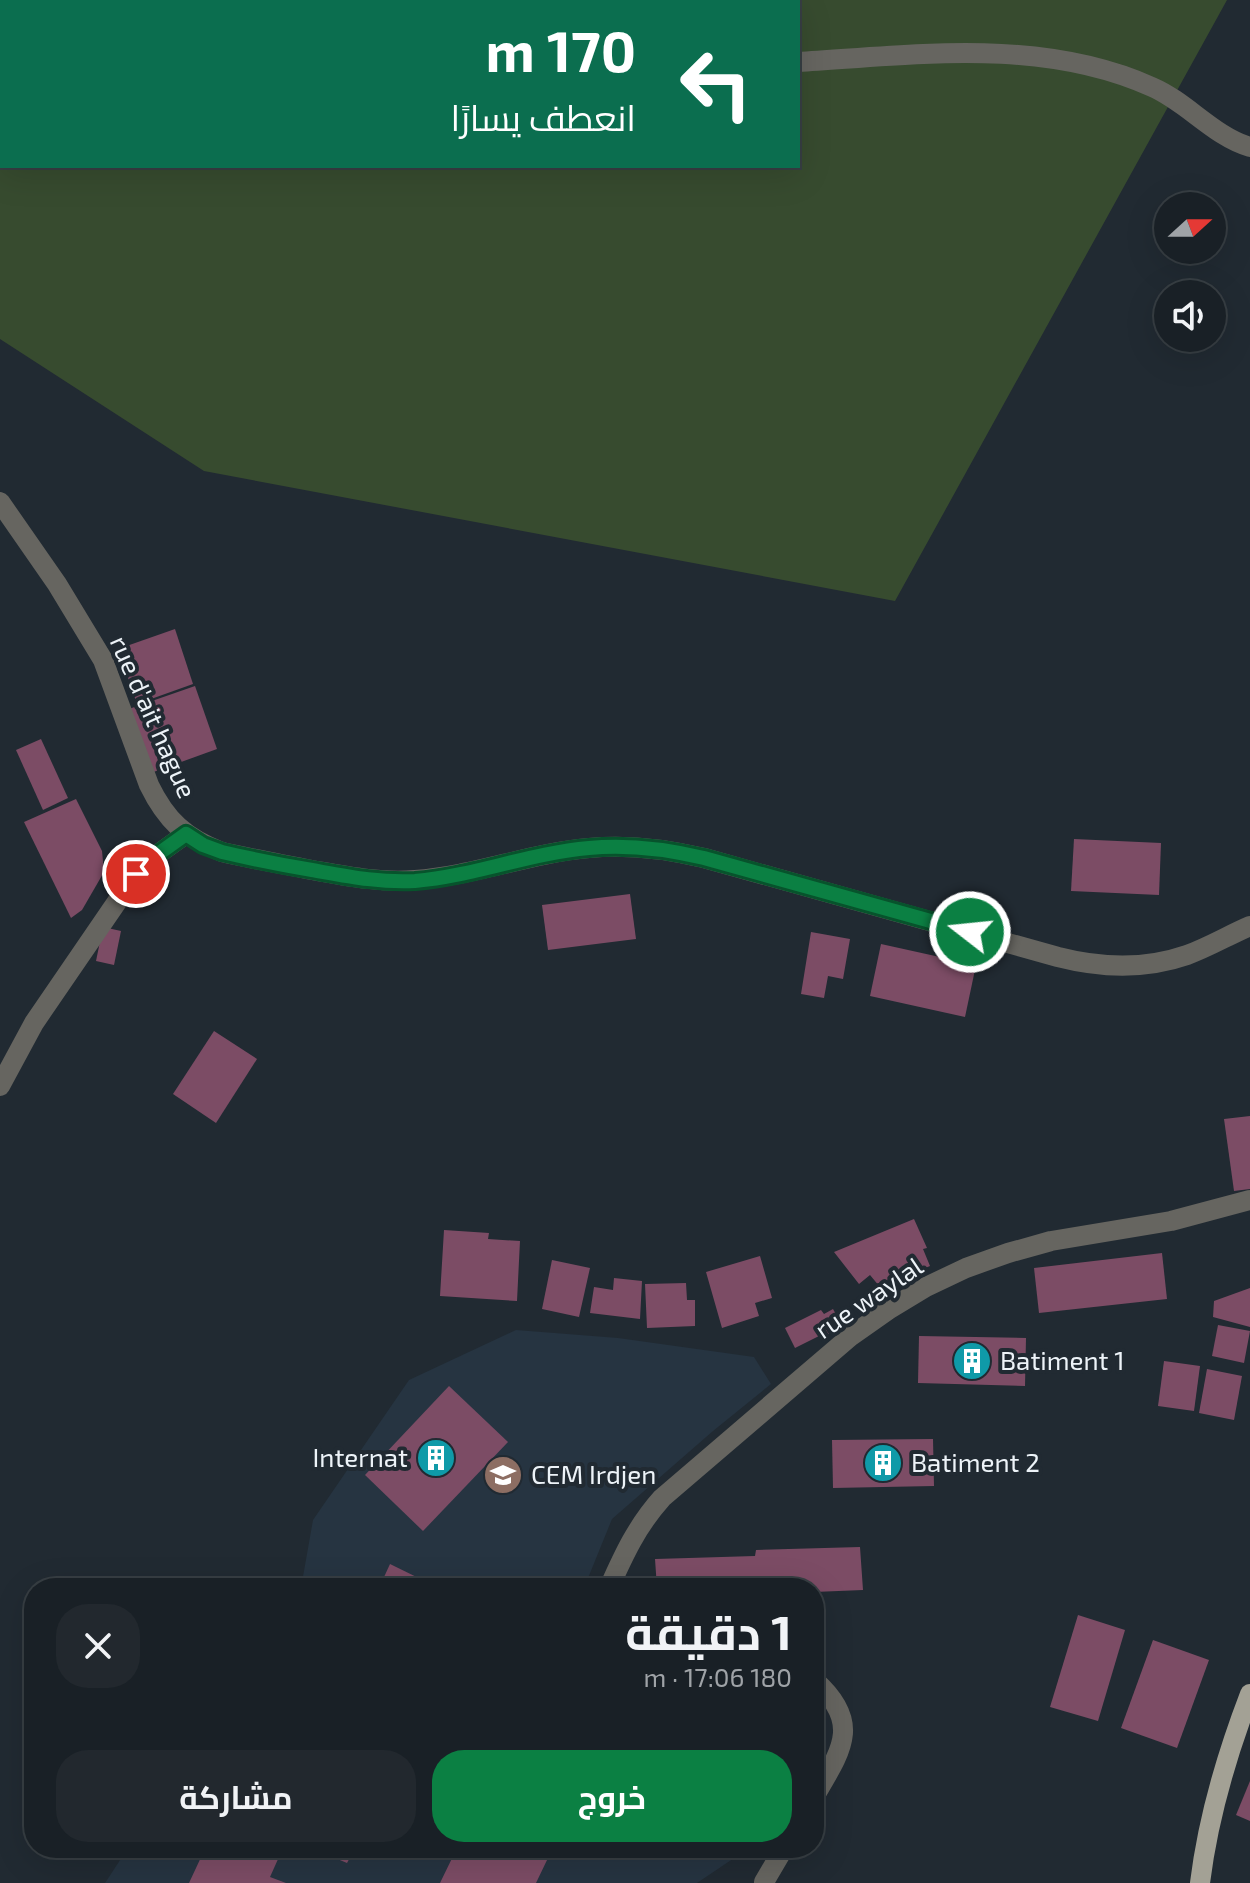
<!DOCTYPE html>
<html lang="ar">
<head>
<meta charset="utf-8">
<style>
	:root { --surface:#192026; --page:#22282e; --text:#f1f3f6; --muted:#9fa3a7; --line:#373e43; --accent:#0b8043 }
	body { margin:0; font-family:"Exo 2",Cairo,sans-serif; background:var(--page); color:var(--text); direction:rtl; height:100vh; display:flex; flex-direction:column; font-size:30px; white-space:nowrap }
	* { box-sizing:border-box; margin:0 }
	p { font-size:26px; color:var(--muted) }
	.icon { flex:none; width:44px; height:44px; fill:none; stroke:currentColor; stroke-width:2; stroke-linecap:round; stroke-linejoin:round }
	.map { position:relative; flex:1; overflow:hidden; direction:ltr }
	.sheet { position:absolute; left:24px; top:1578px; width:800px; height:280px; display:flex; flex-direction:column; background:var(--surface); border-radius:32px; box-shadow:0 8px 32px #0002,0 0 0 2px var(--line); direction:rtl }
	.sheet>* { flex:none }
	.guide { position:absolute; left:0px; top:0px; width:800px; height:168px; box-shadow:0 8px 32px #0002,0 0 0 2px var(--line); direction:rtl; background:#0b6e4f; color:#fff; overflow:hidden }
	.needle { width:52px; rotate:69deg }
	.fabs { position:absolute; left:1154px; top:192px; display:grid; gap:16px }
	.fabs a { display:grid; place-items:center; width:72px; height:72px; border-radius:50%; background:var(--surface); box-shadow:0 8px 32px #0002,0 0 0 2px var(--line); font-size:40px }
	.pin { position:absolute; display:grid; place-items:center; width:68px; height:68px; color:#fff; margin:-34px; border:4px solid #fff; border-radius:50%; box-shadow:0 2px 8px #0007 }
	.me { position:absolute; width:88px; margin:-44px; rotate:286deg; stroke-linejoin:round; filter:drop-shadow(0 0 6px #0008) }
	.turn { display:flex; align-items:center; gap:28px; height:168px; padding:0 32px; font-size:36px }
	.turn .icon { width:104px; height:104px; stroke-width:2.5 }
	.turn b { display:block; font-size:56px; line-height:68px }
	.round { display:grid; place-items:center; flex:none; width:84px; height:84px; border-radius:32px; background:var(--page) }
	.overview { display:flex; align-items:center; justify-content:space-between; height:136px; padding:0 32px }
	h1 { font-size:48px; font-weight:700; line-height:60px }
	.button { display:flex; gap:16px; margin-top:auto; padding:16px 32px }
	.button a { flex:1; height:92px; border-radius:32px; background:var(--accent); color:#fff; font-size:32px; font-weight:700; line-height:92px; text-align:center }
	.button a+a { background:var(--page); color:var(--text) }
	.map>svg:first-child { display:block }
	.built { fill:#263441 }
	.green { fill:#374b2f; fill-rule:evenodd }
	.building { fill:#7c4c65 }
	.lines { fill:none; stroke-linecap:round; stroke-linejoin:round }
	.minor { stroke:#666560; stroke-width:20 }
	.major { stroke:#a3a195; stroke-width:20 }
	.route-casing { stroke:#07532c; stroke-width:20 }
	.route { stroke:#0b8043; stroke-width:14 }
	.labels { text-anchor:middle; stroke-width:8; stroke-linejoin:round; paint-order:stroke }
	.street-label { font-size:26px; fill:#edf3f8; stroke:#212a32 }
	.poi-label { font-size:26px; fill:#edf3f8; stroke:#212a32; text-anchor:start }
</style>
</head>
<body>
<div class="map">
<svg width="1250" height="1883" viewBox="0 0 1250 1883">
	<rect width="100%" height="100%" fill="#212a32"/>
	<g class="built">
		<polygon points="516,1330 618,1338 754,1357 771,1384 713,1431 612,1519 584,1588 301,1588 313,1520 409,1380"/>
		<polygon points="128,1848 749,1848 697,1883 105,1883"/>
	</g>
	<path class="green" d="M 0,0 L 1227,0 L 895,601 L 204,471 L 0,339 ZM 2,2 L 798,2 L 798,166 L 2,166 Z"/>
	<g class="building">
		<polygon points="175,629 193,684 137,704 118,649"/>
		<polygon points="195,686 217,749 148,774 126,710"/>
		<polygon points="41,739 68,798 43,810 16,750"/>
		<polygon points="76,799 102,851 104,872 82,910 71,918 24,822"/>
		<polygon points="1074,839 1161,843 1159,895 1071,891"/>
		<polygon points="630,894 636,939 548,950 542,905"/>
		<polygon points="103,927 121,931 114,965 96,961"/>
		<polygon points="811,932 850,939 843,979 828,976 824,998 801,994"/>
		<polygon points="881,944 976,965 965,1017 870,996"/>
		<polygon points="214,1031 257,1059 216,1123 173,1094"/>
		<polygon points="1250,1116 1250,1189 1234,1191 1224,1119"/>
		<polygon points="914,1219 927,1248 923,1249 930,1266 880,1287 870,1275 859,1284 834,1252"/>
		<polygon points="444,1230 489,1233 488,1239 520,1241 517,1301 440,1296"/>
		<polygon points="1162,1253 1167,1299 1039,1313 1034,1268"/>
		<polygon points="760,1256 772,1298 755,1303 759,1316 722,1328 706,1272"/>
		<polygon points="552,1260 590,1268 579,1317 542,1309"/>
		<polygon points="614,1278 642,1281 640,1319 590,1313 594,1287 613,1290"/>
		<polygon points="686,1283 687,1300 695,1300 695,1326 647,1328 645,1284"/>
		<polygon points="1250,1288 1250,1327 1213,1317 1214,1301"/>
		<polygon points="833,1309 843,1327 826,1335 825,1333 795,1348 785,1328 821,1310 824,1314"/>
		<polygon points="1218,1325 1250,1331 1244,1363 1212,1356"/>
		<polygon points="919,1336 1026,1338 1025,1386 918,1383"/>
		<polygon points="1164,1361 1200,1366 1194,1411 1158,1406"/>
		<polygon points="1207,1369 1242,1376 1234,1420 1199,1413"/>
		<polygon points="449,1386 508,1442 423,1531 365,1475"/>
		<polygon points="933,1439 934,1486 833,1488 832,1440"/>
		<polygon points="860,1547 863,1590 814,1592 814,1588 657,1588 655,1559 755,1556 756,1550"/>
		<polygon points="390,1564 439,1588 379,1588"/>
		<polygon points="1078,1615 1125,1630 1098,1721 1050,1707"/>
		<polygon points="1153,1640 1209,1660 1177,1748 1121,1728"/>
		<polygon points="1250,1781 1250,1821 1236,1815"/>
		<polygon points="220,1848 283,1848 270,1877 286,1883 189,1883 203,1853 216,1858"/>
		<polygon points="311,1848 355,1848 347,1863"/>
		<polygon points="457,1848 570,1848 557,1857 548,1858 536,1883 440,1883"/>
	</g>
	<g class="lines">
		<g class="minor">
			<polyline points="533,0 535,2"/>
			<path d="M 798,62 C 915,55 1041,37 1152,87 C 1187,102 1213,136 1250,147"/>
			<path d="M 0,502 L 57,584 L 103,660 L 149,785 C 166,820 185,838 222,852 C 252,859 282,864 312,870 C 346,876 380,883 415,880 C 474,876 530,853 589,848 C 628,844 666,849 704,858 L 1058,957 C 1101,968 1144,970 1187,955 C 1209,947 1229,935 1250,926"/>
			<polyline points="0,1086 34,1023 136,874 154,857 186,834"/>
			<path d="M 609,1588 C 624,1554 637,1526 662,1498 L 851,1336 L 888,1310 L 926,1287 L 966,1268 L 1008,1253 L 1051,1241 L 1171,1221 L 1250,1200"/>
			<path d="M 814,1680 C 863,1723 841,1751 814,1797"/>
			<polyline points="764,1882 784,1848"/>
		</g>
		<path class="major" d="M 1200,1883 C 1208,1818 1227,1754 1250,1694"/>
	</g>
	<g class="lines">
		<g class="route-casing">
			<path id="route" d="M 136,874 L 154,857 L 186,834 L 203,845 L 222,852 C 252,859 282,865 312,870 C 346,876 380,883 415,881 C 474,876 530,853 589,848 C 629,844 666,849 704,858 L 970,932"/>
		</g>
		<use href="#route" class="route"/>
	</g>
	<defs>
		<g id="building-disc" transform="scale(2)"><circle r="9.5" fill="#0f9aa8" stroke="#212a32"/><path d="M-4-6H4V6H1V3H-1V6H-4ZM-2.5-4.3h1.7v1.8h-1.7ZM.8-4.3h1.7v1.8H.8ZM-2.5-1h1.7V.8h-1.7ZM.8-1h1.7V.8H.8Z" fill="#fff"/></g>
		<g id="school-disc" transform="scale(2)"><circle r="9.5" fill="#8d6e63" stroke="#212a32"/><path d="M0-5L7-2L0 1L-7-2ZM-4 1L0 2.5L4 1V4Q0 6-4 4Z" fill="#fff"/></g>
	</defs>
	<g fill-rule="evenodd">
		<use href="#building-disc" x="972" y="1361"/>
		<use href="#building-disc" x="436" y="1458"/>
		<use href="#building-disc" x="883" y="1463"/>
		<use href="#school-disc" x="503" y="1475"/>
	</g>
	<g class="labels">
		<g class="street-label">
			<text transform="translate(153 717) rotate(66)" y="9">rue d'ait hague</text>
			<text transform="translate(869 1298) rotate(-34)" y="9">rue waylal</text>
		</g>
		<g class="poi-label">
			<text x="1000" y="1370">Batiment 1</text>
			<text x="408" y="1467" text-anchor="end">Internat</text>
			<text x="911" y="1472">Batiment 2</text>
			<text x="531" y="1484">CEM Irdjen</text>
		</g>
	</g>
</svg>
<div class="fabs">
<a><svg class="needle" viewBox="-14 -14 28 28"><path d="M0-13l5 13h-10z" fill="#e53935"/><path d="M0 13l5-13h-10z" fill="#9fa3a7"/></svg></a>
<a><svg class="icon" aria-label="sound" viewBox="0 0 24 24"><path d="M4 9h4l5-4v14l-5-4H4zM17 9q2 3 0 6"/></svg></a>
</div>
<div class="pin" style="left:136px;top:874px;background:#d93025"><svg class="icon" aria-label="arrive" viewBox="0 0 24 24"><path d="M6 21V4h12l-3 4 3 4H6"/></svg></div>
<svg class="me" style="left:970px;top:932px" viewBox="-20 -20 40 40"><circle r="17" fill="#0b8043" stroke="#fff" stroke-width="3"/><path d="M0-11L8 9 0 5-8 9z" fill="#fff"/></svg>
<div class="guide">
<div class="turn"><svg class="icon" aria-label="left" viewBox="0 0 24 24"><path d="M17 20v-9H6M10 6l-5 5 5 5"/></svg><div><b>170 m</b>انعطف يسارًا</div></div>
</div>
<section class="sheet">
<div class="overview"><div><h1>1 دقيقة</h1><p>180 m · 17:06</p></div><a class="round"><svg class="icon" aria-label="close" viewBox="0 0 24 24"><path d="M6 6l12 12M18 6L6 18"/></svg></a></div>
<div class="button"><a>خروج</a><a>مشاركة</a></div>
</section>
</div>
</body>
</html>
